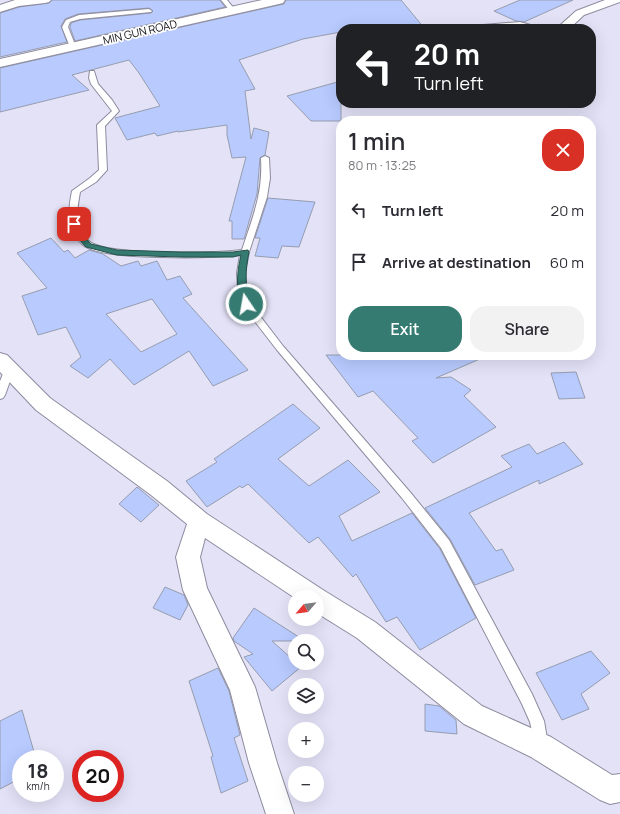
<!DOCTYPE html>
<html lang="en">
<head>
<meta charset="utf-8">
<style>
	:root { --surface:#fff; --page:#f2f2f3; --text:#2b2b33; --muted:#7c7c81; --accent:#357b71 }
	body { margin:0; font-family:Manrope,sans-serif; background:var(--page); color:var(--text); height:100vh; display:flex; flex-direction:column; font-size:15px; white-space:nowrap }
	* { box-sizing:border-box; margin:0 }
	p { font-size:13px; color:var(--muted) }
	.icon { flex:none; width:22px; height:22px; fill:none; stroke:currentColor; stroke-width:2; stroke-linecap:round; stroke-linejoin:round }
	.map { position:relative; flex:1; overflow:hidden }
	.panel { position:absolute; left:336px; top:116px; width:260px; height:244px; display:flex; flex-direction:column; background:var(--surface); border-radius:16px; box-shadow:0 4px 16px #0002 }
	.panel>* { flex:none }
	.hud { position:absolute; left:336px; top:24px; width:260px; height:84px; border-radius:16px; box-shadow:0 4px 16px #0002; background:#202124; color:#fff; overflow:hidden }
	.needle { width:26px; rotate:242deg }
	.controls { position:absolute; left:288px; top:590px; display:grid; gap:8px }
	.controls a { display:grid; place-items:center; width:36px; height:36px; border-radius:50%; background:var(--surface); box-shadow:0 4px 16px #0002; font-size:20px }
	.speed { position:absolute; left:12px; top:750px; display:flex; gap:8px; font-size:20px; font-weight:700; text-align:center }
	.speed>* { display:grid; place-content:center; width:52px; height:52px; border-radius:50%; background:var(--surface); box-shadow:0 4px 16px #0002; line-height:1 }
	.speed small { font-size:10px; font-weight:400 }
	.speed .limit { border:6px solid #d22; background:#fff; color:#111 }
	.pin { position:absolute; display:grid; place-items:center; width:34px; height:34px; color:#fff; margin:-17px; border-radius:8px; box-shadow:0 2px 6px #0006 }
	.me { position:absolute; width:44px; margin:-22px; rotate:348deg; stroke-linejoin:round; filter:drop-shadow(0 0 3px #0008) }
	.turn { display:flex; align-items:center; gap:14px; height:84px; padding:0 12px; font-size:18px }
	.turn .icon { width:52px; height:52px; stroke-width:2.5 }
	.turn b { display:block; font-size:28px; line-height:34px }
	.round { display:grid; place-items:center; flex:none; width:42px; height:42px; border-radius:16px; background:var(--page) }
	.summary { display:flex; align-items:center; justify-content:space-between; height:68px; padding:0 12px }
	h1 { font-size:24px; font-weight:600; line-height:30px }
	.cta { display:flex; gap:8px; margin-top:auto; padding:8px 12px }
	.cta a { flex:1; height:46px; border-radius:16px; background:var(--accent); color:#fff; font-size:16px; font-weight:600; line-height:46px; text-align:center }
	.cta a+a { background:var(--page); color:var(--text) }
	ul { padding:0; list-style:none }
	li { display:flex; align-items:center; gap:12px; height:52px; padding:0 12px }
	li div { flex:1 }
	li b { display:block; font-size:15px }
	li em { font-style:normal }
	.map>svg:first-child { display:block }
	.building { fill:#b8cafe; stroke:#969daf; fill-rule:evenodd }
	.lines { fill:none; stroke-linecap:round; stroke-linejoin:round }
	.service-casing { stroke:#8d8b9e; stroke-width:2 }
	.minor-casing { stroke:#8d8b9e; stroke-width:2 }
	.tertiary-casing { stroke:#8d8b9e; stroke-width:2 }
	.service { fill:#fff; fill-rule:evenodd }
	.minor { fill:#fff; fill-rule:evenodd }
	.tertiary { fill:#fff; fill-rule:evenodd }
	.route { fill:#357b71; stroke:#225049 }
	.labels { text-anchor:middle; stroke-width:3.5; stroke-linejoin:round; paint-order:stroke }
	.far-street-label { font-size:11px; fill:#111017; stroke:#fff }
</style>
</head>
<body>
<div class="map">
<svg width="620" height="814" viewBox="0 0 620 814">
	<rect width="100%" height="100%" fill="#e4e2f7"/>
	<g class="building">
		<polygon points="52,0 220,0 225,7 75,41 70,27 71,23 80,20 151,13 153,11 149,8 78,14 65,19 61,26 67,42 0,57 0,13 19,7 49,3"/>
		<polygon points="286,0 401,0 425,29 341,29 341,32 303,39 239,60 255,89 245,91 251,139 254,128 269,132 265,155 260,158 257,194 244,239 232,239 232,221 229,221 246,157 232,158 227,135 227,125 178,132 178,131 157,136 155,133 127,140 115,118 160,106 139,73 129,60 72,75 89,90 0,112 0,68 279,5 284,4"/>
		<polygon points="520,0 573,0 524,22 516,21 494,11"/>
		<polygon points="341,81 341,121 311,121 287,96"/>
		<polygon points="268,198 315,202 299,247 282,246 278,258 255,256 260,238 255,238"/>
		<path d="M 51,238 L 64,252 L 68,250 L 75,258 L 89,250 L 103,254 L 121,266 L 138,261 L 141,266 L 157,261 L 167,280 L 180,276 L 192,294 L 183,298 L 248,370 L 213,386 L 189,351 L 134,385 L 110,359 L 88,378 L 70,366 L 81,357 L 66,327 L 38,335 L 22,296 L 47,288 L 17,253 ZM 152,299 L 177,334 L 141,352 L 106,314 Z"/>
		<polygon points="326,355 489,355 436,378 451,377 471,390 464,396 496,427 433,463 412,441 418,438 373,391 358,397"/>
		<polygon points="576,372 585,398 559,399 551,373"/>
		<polygon points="293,404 320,428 278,459 309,486 348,460 380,492 339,516 352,541 412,513 440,549 476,618 420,650 397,617 386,622 356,574 353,577 318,537 309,543 248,484 242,488 240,486 207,507 186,481 217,462 214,459"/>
		<polygon points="564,442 583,464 539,484 539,480 469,513 496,551 502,549 514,570 475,585 450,539 425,508 512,467 501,456 529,444 537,454"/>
		<polygon points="137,487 159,505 141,522 119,504"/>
		<polygon points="165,587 184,595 188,605 180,620 153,608"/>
		<polygon points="254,608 305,641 272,641 301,667 272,691 244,657 253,654 234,641 233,638"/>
		<polygon points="591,651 610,673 581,694 589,709 562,720 536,673"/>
		<polygon points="218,668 229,691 240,735 234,738 248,781 221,793 211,757 213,756 189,681"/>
		<polygon points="425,704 439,706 456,720 457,734 425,731"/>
		<polygon points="22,710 36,759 21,759 21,778 0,789 0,721"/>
	</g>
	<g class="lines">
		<g class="service-casing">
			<g id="service">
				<polygon points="221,0 227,0 236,11 235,12 231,12"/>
				<polygon points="149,9 152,11 151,12 80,19 70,22 68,27 76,47 73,49 70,47 62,27 66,20 79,15"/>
				<path d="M 90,71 L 94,71 L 98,84 L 112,100 L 119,111 L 105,126 L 107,170 L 96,182 L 80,192 C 77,209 73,231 90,242 C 112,256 214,253 242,250 C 253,216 263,194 261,158 L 265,156 L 269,158 L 270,178 L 267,197 L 249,252 L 245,273 L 246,291 L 250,303 L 283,346 L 410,492 L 449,540 L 532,694 L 544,721 L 548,745 L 546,750 L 541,752 L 536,750 L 530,722 L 522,704 L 441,548 L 402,498 L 277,350 L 243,306 L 238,291 L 237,273 L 240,255 C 213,258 102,261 83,245 C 66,230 68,211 72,191 L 90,178 L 99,170 L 97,125 L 112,111 L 91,84 L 89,78 Z"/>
				<polygon points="9,366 12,367 14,370 5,395 3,398 0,399 0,381 6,367"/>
			</g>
		</g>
		<g class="minor-casing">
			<g id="minor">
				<polygon points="15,0 51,0 49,2 45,3 19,6 0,12 0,5"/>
				<polygon points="605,0 620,0 620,2 584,15 569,29 556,29 576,11"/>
				<polygon points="520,22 534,26 536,29 477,29 479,26 483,25"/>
				<polygon points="0,353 7,355 50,398 167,481 207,514 323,590 375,622 482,706 551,737 612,775 620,774 620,802 610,804 600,800 531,757 464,724 357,638 317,613 317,597 295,598 205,538 200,557 207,588 255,687 277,763 294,814 266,814 249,763 230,690 183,590 176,557 187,524 151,495 36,410 0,372"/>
			</g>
		</g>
		<g class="tertiary-casing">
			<polygon id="tertiary" points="262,0 285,0 283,3 279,4 0,67 0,59"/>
		</g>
		<use href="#service" class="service"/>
		<use href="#minor" class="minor"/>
		<use href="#tertiary" class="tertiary"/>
	</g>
	<path class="route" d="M 74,221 L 76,222 L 80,232 L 91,244 L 117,250 L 180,252 L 233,252 L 248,250 L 249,252 C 245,271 245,285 250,304 L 246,307 L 243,306 C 235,290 237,272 241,255 L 233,257 L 180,257 L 117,255 L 86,247 L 74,234 L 70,224 Z"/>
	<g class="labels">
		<g class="far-street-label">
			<text transform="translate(140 32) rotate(-13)" y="4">MIN GUN ROAD</text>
		</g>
	</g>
</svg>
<div class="controls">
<a><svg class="needle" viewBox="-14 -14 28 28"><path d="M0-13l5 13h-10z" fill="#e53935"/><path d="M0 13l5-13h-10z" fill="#7c7c81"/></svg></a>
<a><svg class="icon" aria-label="search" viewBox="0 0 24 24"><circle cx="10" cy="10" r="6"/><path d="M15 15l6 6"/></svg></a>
<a><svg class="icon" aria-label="layers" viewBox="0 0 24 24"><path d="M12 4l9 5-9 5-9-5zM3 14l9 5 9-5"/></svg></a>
<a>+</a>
<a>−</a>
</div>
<div class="speed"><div>18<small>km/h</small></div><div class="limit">20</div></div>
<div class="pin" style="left:74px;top:224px;background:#d93025"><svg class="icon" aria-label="arrive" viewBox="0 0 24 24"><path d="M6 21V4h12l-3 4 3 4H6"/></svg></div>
<svg class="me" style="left:246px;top:304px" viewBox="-20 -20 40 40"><circle r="17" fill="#357b71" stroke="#fff" stroke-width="3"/><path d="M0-11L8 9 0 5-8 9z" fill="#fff"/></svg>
<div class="hud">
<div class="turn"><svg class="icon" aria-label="left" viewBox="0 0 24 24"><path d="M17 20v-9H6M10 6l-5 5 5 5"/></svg><div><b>20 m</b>Turn left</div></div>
</div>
<section class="panel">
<div class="summary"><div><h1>1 min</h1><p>80 m · 13:25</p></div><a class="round" style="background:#d93025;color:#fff"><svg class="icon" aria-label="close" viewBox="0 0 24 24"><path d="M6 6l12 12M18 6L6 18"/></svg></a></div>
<ul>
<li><svg class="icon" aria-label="left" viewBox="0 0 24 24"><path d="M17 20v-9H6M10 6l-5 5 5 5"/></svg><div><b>Turn left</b></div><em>20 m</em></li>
<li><svg class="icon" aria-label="arrive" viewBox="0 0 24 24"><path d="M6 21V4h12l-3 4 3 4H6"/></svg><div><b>Arrive at destination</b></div><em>60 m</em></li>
</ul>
<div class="cta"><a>Exit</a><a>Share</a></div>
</section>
</div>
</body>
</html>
